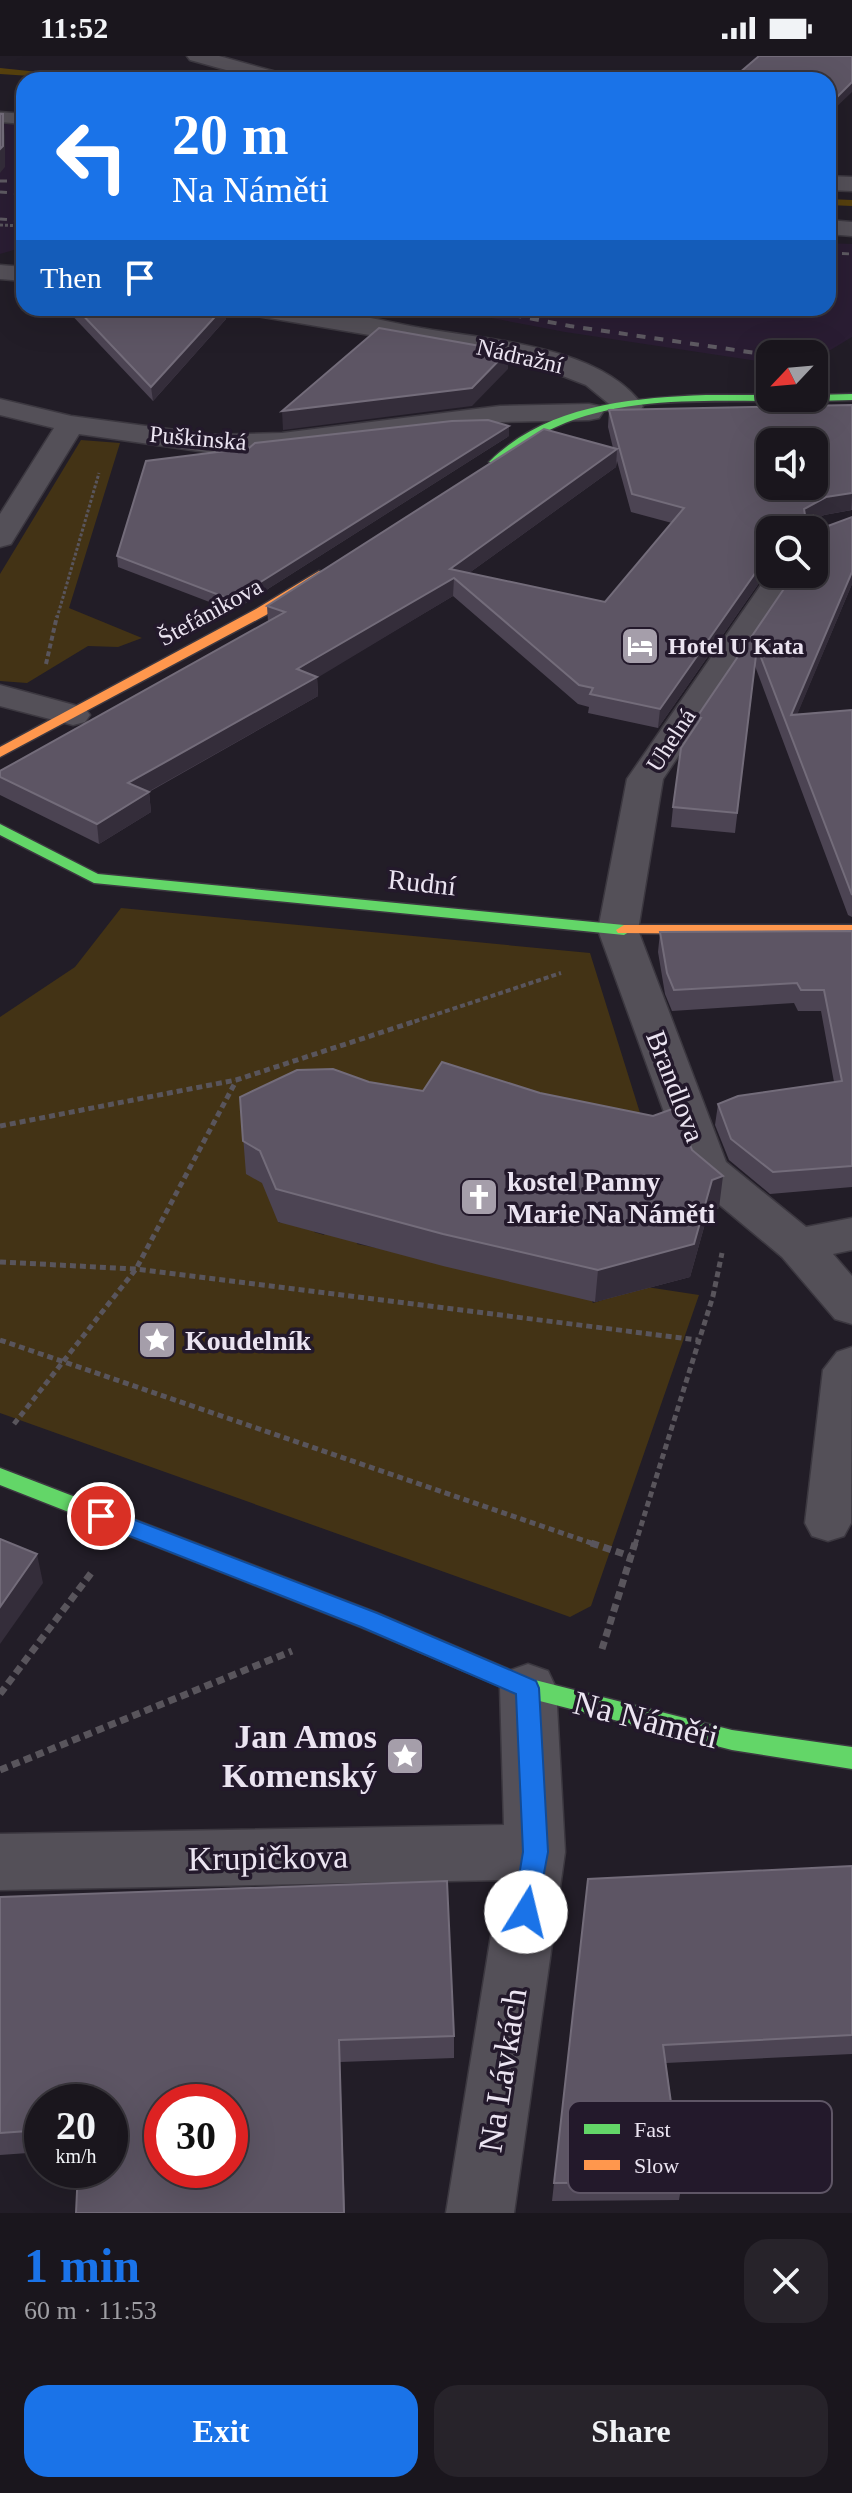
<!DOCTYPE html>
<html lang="en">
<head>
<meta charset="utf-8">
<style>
	:root { --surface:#1a161d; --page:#27232a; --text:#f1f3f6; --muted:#9f9fa4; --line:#38353b; --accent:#1a73e8 }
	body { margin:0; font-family:Georgia,serif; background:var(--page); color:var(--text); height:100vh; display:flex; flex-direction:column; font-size:30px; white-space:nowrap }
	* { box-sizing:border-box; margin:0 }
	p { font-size:26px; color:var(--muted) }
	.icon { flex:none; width:44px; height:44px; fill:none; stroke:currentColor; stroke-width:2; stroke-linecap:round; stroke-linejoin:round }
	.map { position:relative; height:2157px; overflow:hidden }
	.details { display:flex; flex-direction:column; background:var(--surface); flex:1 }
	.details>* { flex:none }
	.hud { position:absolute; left:16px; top:16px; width:820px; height:244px; border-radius:24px; box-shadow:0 8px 32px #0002,0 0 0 2px var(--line); background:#1a73e8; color:#fff; overflow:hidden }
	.needle { width:52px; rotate:244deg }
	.controls { position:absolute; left:756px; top:284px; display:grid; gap:16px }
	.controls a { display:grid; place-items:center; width:72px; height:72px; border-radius:16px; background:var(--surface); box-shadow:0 8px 32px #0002,0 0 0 2px var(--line); font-size:40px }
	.speed { position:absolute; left:24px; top:2028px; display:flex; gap:16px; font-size:40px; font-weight:700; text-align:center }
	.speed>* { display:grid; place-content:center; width:104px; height:104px; border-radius:50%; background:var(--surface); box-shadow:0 8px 32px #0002,0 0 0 2px var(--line); line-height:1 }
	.speed small { font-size:20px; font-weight:400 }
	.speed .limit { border:12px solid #d22; background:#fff; color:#111 }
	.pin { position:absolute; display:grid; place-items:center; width:68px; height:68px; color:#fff; margin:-34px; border:4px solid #fff; border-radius:50%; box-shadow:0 2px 8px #0007 }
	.me { position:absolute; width:88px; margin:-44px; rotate:9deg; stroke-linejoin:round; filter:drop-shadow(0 0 6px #0008) }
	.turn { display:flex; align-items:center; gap:28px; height:168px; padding:0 24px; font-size:36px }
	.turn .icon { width:104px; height:104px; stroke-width:2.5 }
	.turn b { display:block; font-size:56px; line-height:68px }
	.then { display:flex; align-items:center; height:76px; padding:0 24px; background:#0003; gap:16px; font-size:30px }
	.round { display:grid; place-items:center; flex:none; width:84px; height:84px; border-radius:24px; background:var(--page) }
	.headline { display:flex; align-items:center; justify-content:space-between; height:136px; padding:0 24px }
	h1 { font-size:48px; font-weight:700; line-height:60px; color:var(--accent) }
	.button { display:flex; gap:16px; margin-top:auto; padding:16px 24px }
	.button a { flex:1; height:92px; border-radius:24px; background:var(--accent); color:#fff; font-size:32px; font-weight:700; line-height:92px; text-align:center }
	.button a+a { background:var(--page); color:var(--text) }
	.status { display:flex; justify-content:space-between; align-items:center; height:56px; padding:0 40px; background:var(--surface); direction:ltr }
	.status svg { height:22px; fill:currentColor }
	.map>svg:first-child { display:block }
	.built { fill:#2a1d33 }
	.green { fill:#433315 }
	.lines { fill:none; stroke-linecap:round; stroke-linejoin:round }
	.stream { fill:#56400e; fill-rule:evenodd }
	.lane-casing { stroke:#3c3840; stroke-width:3 }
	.street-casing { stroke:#3c3840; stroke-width:3 }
	.fast-casing { stroke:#3c3840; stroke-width:3 }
	.slow-casing { stroke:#3c3840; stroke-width:3 }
	.path-far3 { stroke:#59555c; stroke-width:3; stroke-dasharray:3 2; stroke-linecap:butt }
	.path-far2 { stroke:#59555c; stroke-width:4; stroke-dasharray:5 3; stroke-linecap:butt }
	.path-far1 { stroke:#59555c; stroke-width:5; stroke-dasharray:6 4; stroke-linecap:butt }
	.path { stroke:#59555c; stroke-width:7; stroke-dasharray:8 5; stroke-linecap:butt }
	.lane { fill:#545058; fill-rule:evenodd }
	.street { fill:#545058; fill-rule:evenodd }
	.fast { fill:#63d668; fill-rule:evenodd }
	.slow { fill:#ff974d; fill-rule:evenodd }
	.rail-far1 { stroke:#5e5a62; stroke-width:3; stroke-dasharray:7 7; stroke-linecap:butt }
	.rail { stroke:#5e5a62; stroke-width:4; stroke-dasharray:9 9; stroke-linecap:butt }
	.wall { fill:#4c4453; fill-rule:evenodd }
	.shaded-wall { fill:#342d3a }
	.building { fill:#5d5564; stroke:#736c7a; stroke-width:2; fill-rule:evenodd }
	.route { fill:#1a73e8; stroke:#114b97; stroke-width:2 }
	.labels { text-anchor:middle; stroke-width:7; stroke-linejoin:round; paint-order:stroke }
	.far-street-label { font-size:24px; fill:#ebe4f1; stroke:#23192b }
	.far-poi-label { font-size:24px; font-weight:bold; fill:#ebe4f1; stroke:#23192b; text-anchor:start }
	.street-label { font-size:28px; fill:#ebe4f1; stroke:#23192b }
	.poi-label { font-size:28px; font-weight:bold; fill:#ebe4f1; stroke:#23192b; text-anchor:start }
	.near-street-label { font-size:34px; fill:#ebe4f1; stroke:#23192b }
	.near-poi-label { font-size:34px; font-weight:bold; fill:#ebe4f1; stroke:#23192b; text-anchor:end }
	.key { fill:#23192b; stroke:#5f5666; stroke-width:2 }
	.key-label { font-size:22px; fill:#ebe4f1 }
</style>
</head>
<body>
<div class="status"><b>11:52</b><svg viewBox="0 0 49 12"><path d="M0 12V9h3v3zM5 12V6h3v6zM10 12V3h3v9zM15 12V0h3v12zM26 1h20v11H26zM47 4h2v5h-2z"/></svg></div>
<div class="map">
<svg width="852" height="2157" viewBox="0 0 852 2157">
	<rect width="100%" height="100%" fill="#221d27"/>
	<g class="built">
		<polygon points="0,64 24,66 24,191 0,198"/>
		<polygon points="828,187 852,188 852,281 814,304 814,298 770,298 770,307 565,276 439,252 828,252"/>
	</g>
	<g class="green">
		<polygon points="81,384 120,387 69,552 142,582 118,591 88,590 27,627 0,625 0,518"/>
		<polygon points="121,852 590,897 651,1092 260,1125 267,1130 279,1167 292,1162 318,1169 314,1176 324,1179 329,1172 361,1179 357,1188 586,1234 593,1247 606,1243 627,1228 699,1239 591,1550 570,1561 0,1357 0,961 75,911"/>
	</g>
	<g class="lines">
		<g class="stream">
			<polygon points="0,12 87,21 92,24 0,18"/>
			<polygon points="828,143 852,144 852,150 828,149"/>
		</g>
		<g class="lane-casing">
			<g id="lane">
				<polygon points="0,56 24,58 24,68 0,66"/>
				<polygon points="852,1291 851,1467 844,1480 828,1485 812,1480 805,1467 823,1314 837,1296"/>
			</g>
		</g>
		<g class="street-casing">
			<g id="street">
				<polygon points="187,0 219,0 291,20 294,24 262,24 190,4"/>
				<polygon points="828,120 852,121 852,135 828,134"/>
				<polygon points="828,164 852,166 852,180 828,178"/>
				<polygon points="0,209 24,211 24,225 0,223"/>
				<path d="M 244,252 C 263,252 281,251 300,252 C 342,254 386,266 427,273 C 492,284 602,291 643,350 L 639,356 L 629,358 L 619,356 L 586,329 L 524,305 L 257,260 L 248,257 Z"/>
				<polygon points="0,343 71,360 213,379 282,377 500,350 589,348 599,350 603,356 599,362 589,364 500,366 282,393 213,397 79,378 11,488 0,491 0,458 54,372 0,359"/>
				<polygon points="770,516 770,518 800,518 663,723 638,874 726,1106 806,1171 852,1162 852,1194 833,1198 852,1220 852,1268 835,1263 782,1201 691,1125 685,1114 598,874 627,723"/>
				<polygon points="0,629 85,652 90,659 85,666 73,669 0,650"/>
				<polygon points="528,1608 548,1615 556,1632 565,1796 514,2157 446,2157 500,1824 0,1834 0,1778 504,1769 500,1632 508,1615"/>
			</g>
		</g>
		<g class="fast-casing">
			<g id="fast">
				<polygon points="852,338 852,344 814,345 808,342 814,342 814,339"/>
				<path d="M 706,339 L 770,339 L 770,342 L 802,342 L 796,345 C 718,346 629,338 556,371 C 535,380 518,395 499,408 L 489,406 C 546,349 630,342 706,339 Z"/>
				<polygon points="0,768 98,818 624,869 632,874 624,879 94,827 0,779"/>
				<polygon points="0,1412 377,1557 531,1623 732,1674 852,1691 852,1713 732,1694 528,1642 361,1571 0,1429"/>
			</g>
		</g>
		<g class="slow-casing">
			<g id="slow">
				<polygon points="319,515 324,516 324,522 266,559 0,701 0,691 256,553"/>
				<polygon points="624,869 852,869 852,879 618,877 616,874"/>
			</g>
		</g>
		<g class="path-far3">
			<polyline points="0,169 24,170"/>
			<polyline points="57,562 99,417"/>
		</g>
		<g class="path-far2">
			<polyline points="46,608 57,560"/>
			<polyline points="407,968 561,917"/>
		</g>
		<g class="path-far1">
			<polyline points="0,1070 236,1024 413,966"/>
			<polyline points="0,1206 136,1213 698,1284"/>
			<polyline points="0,1284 597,1489"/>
			<polyline points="14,1368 136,1213 236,1025"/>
			<polyline points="635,1489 713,1240 722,1197"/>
		</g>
		<g class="path">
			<polyline points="591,1487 630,1500"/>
			<polyline points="602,1593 635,1487"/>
			<polyline points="0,1638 92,1516"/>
			<polyline points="0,1714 292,1595"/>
		</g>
		<use href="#lane" class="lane"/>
		<use href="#street" class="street"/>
		<use href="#fast" class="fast"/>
		<use href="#slow" class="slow"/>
		<g class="rail-far1">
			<polyline points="0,125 24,125"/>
			<polyline points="0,136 24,138"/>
			<polyline points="0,163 24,165"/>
			<polyline points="828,197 852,198"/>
		</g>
		<polyline class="rail" points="477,252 570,270 770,299"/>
	</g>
	<g class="wall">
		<polygon points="65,252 225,252 226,263 153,345"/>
		<path d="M 852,349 L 852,454 L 824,459 L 813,465 L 813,471 L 852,528 L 797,658 L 852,654 L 852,861 L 848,859 L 755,610 L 735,777 L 671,771 L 673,751 L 696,669 L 697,661 L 814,518 L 814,474 L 770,474 L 770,514 L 768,514 L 658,672 L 588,657 L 589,651 L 578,648 L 453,540 L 317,621 L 318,640 L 149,736 L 151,756 L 99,788 L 0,739 L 0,715 L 268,566 L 267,550 L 613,392 L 608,371 L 609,354 ZM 617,405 L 631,456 L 672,467 L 605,546 L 469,517 L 616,411 Z"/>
		<polygon points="509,380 233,555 118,511 117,500"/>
		<polygon points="852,875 852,1131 770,1138 729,1104 715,1069 718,1048 834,1026 821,955 798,955 794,947 672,955 665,938 658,896 660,876"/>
		<polygon points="369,1026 423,1035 692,1094 719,1152 708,1157 690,1221 595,1246 443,1210 278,1166 262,1127 246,1118 240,1041"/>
		<polygon points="852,1810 852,1998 666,2007 682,2126 679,2144 552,2145 588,1823"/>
		<polygon points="0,1841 454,1980 454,2002 340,2006 345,2157 76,2157 110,2046 42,2046 42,2096 0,2099"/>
	</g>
	<g class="shaded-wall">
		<polygon points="852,26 852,36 828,59 828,50"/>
		<polygon points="3,58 5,79 5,111 0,117 0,93"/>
		<polygon points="223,252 225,252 226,263 153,345 151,331"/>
		<polygon points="508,295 508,313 472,350 283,374 282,355"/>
		<polygon points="509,370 509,380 233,555 232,544"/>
		<polygon points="617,393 616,411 458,525 454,522 453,540 317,622 318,640 130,746 128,727 450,513"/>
		<polygon points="852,437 851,454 824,459 802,471 804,453 826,441"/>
		<polygon points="770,496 768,514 658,672 660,653"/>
		<polygon points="852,516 852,528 789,678 791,659"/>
		<polygon points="149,736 151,756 99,788 97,768"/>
		<polygon points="723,1120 719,1152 708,1157 690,1221 595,1246 598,1214 712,1124"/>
		<polygon points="37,1498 43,1527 0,1588 0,1551"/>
	</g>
	<g class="building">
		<polygon points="759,0 852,0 852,26 828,50 828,24 731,24"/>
		<polygon points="0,58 3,58 3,90 0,93"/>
		<polygon points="76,252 223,252 151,331"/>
		<polygon points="379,272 508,295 472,332 282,355"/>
		<path d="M 852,349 L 852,437 L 826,441 L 804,453 L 805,459 L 813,459 L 813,471 L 817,474 L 852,461 L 852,516 L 791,659 L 852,654 L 852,839 L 757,591 L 737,757 L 673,751 L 681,692 L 701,662 L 697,661 L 794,518 L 814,518 L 814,474 L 770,474 L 770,496 L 660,653 L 590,638 L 593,632 L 579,629 L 454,522 L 297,613 L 317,621 L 128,727 L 149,736 L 97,768 L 0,721 L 0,715 L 285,556 L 267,550 L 544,373 L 617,393 L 450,513 L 605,546 L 684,452 L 632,438 L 609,354 ZM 770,386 L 814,386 L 814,430 L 770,430 Z"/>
		<polygon points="488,364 509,370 232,544 117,500 146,405 249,392 255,387 452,365"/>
		<polygon points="852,875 852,1110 773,1116 731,1083 718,1048 738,1040 842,1025 824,934 801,934 797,927 674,934 667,917 660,876"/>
		<polygon points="442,1006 540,1037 653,1060 675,1052 692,1094 723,1120 712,1124 694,1188 598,1214 443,1178 276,1133 260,1095 243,1085 240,1041 297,1014 333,1013 369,1026 423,1035"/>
		<polygon points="0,1483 37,1498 0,1551"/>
		<polygon points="852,1810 852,1979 663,1989 682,2126 554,2127 588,1823"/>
		<path d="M 447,1825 L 454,1980 L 339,1984 L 344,2157 L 76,2157 L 78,2114 L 110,2114 L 110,2046 L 42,2046 L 42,2074 L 0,2077 L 0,1841 ZM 162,2046 L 230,2046 L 230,2114 L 162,2114 Z"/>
	</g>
	<polygon class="route" points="101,1451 377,1557 536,1625 539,1632 548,1796 535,1865 526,1868 517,1865 513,1856 523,1796 516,1638 361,1571 94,1466 90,1460 94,1454"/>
	<defs>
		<g id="hotel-square" transform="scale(2)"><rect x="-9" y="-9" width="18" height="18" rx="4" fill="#a59eaa" stroke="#23192b"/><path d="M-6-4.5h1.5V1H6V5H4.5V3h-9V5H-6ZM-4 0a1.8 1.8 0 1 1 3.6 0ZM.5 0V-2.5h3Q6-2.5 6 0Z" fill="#fff"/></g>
		<g id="church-square" transform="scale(2)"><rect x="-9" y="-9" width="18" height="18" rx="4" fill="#a59eaa" stroke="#23192b"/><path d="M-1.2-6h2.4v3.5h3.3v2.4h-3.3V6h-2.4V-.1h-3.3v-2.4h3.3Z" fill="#fff"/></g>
		<g id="sight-square" transform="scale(2)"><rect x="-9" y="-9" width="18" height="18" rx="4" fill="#a59eaa" stroke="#23192b"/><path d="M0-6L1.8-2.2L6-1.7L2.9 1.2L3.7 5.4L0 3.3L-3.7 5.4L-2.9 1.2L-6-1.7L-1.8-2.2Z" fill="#fff"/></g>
	</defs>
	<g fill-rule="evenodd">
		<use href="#hotel-square" x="640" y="590"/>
		<use href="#church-square" x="479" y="1141"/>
		<use href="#sight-square" x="157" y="1284"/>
		<use href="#sight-square" x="405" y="1700"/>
	</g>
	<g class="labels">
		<g class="far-street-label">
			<text transform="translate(520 300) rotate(13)" y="8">Nádražní</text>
			<text transform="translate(198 382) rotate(5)" y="8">Puškinská</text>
			<text transform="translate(210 556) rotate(-29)" y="8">Štefánikova</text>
			<text transform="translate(671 684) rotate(-57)" y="8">Uhelná</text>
		</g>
		<g class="far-poi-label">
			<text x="668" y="598">Hotel U Kata</text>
		</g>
		<g class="street-label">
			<text transform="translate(422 826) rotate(6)" y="10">Rudní</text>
			<text transform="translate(676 1030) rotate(69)" y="10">Brandlova</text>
		</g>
		<g class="poi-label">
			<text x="507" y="1135">kostel Panny<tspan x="507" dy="32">Marie Na Náměti</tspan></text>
			<text x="185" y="1294">Koudelník</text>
		</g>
		<g class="near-street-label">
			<text transform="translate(646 1663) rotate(14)" y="12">Na Náměti</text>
			<text transform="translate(268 1801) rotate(-1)" y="12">Krupičkova</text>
			<text transform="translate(502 2014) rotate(-81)" y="12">Na Lávkách</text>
		</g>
		<g class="near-poi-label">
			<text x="377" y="1692">Jan Amos<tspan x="377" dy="39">Komenský</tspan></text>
		</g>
	</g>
	<rect x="568" y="2045" width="264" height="92" rx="12" class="key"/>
	<rect x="584" y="2068" width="36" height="10" fill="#63d668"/>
	<rect x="584" y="2104" width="36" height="10" fill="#ff974d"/>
	<g class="key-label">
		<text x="634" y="2081">Fast</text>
		<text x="634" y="2117">Slow</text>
	</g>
</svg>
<div class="controls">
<a><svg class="needle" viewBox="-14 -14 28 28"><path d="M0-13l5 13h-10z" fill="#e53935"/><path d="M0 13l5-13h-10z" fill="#9f9fa4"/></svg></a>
<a><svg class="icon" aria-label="sound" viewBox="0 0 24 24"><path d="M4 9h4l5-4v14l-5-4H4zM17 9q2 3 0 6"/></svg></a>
<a><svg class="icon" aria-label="search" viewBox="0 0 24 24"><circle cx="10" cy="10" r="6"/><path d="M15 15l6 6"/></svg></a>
</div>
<div class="speed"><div>20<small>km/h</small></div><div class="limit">30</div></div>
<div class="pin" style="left:101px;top:1460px;background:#d93025"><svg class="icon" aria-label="arrive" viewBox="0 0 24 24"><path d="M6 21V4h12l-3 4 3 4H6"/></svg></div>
<svg class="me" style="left:526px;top:1856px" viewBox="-20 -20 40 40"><circle r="19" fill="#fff"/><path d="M0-13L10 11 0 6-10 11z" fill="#1a73e8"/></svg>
<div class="hud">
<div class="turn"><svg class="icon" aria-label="left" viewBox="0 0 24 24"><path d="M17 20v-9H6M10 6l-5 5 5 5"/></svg><div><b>20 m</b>Na Náměti</div></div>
<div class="then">Then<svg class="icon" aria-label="arrive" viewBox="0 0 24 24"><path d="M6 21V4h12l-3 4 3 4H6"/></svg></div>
</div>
</div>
<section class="details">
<div class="headline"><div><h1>1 min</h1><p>60 m · 11:53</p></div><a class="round"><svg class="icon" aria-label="close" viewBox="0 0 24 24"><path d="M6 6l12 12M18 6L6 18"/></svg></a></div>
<div class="button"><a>Exit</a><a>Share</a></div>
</section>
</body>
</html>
